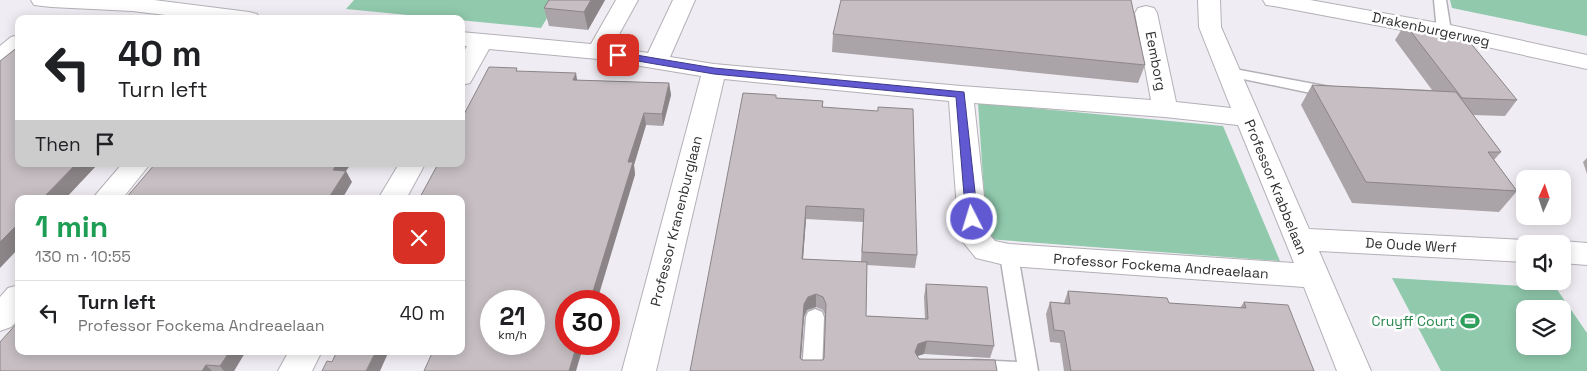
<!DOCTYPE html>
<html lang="en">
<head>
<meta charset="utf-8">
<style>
	:root { --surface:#fff; --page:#f2f2f2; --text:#202124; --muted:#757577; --line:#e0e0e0 }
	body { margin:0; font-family:"Space Grotesk",sans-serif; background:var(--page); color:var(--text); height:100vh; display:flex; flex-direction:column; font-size:19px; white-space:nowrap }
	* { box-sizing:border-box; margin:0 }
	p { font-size:16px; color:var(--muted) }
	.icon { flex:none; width:28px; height:28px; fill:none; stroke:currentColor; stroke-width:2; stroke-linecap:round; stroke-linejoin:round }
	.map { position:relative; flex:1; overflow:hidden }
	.sheet { position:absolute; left:15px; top:195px; width:450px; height:160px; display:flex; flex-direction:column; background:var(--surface); border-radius:10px; box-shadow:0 2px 12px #0003 }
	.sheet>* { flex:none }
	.banner { position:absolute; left:15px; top:15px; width:450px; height:152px; border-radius:10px; box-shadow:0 2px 12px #0003; background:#fff; color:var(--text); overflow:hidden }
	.needle { width:32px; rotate:3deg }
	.buttons { position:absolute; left:1516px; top:170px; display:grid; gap:10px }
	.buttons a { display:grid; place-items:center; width:55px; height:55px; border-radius:10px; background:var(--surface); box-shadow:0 2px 12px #0003; font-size:25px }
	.speed { position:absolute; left:480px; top:290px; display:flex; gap:10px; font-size:25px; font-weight:700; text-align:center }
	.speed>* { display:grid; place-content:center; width:65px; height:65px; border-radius:50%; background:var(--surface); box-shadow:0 2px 12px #0003; line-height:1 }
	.speed small { font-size:12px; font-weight:400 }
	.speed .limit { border:8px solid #d22; background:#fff; color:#111 }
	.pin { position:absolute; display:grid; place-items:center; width:42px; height:42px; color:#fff; margin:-21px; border-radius:10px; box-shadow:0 2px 8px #0006 }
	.me { position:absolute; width:55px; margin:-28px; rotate:355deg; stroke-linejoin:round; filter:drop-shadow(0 0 4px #0008) }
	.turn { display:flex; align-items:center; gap:18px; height:105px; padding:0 20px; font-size:22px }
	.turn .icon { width:65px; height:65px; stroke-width:2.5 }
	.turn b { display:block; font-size:35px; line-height:42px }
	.then { display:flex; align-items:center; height:48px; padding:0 20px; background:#0003; gap:10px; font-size:19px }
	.round { display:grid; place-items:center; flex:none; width:52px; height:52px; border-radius:10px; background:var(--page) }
	.head { display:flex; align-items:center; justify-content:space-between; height:85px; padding:0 20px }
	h1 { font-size:30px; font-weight:700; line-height:38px; color:#1e9e55 }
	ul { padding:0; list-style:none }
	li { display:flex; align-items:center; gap:15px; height:65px; padding:0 20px; border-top:1px solid var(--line) }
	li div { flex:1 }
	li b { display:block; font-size:19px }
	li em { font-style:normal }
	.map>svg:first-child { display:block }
	.green { fill:#90c9ac; fill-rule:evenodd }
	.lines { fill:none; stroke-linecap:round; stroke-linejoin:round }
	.service-casing { stroke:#b4b0b7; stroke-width:3 }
	.minor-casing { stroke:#b4b0b7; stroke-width:2 }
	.secondary-casing { stroke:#b4b0b7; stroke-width:2 }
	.service { fill:#fff; fill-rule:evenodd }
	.minor { fill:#fff; fill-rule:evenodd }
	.secondary { fill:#fff; fill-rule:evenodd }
	.wall { fill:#aaa3a7; fill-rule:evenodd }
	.shaded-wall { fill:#8b8588 }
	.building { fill:#c6bec2; stroke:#8b8588; fill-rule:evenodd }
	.route { fill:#6059d2; stroke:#3e3a88 }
	.labels { text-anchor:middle; stroke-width:5; stroke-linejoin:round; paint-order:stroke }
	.street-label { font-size:14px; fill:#2f2e30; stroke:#fff }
	.leisure-label { font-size:14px; fill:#27864d; stroke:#fff; text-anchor:end }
</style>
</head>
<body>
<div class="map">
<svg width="1587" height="371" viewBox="0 0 1587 371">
	<rect width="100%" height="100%" fill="#f0ecf3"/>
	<g class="green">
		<polygon points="354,0 558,0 541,28 346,9"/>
		<polygon points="1450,0 1587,0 1587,36 1452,8"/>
		<polygon points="978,103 1223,126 1280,261 987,239"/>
		<path d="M 1392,278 L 1556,288 L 1587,333 L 1587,371 L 1441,371 ZM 1525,309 L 1562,309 L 1562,346 L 1525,346 Z"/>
	</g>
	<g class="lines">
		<g class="service-casing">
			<g id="service">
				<polygon points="1434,0 1446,0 1451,31 1449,34 1444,35 1437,31"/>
				<polygon points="1229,68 1330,87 1335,89 1337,92 1335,95 1330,97 1224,75 1222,72 1224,69"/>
				<polygon points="1009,248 1015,250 1018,255 1038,371 966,371 964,368 967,362 974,360 1017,362 1000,255 1003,250"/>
				<polygon points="815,309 822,312 824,317 822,371 802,371 806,317 808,312"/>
			</g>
		</g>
		<g class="minor-casing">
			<g id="minor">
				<polygon points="31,0 154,0 249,12 257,14 260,19 199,19 132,11 51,7 34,5"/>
				<path d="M 616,0 L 638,0 L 612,47 L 648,53 L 673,0 L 695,0 L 670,57 L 714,64 L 961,86 L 1151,100 L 1135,13 L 1138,8 L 1146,6 L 1154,8 L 1157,13 L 1176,102 L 1231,108 L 1199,27 L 1198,0 L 1220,0 L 1221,27 L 1309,229 L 1525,240 L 1536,244 L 1525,244 L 1525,262 L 1319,251 L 1371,371 L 1337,371 L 1304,287 L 1009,266 L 976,258 L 959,237 L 949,101 L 724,79 L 656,371 L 622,371 L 701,76 L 598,59 L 489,49 L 470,83 L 461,85 L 461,57 L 467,46 L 461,46 L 461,32 L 591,44 ZM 974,103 L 1165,117 L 1238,125 L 1294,263 L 1009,244 L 995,241 L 988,233 Z"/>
				<polygon points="19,35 19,54 8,62 0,64 0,46 11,37"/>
				<polygon points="122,164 150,164 122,199 92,199"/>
				<polygon points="399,164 425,164 406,199 378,199"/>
				<polygon points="1562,241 1587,243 1587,265 1562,263 1562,244 1552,244"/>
				<polygon points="19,285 19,319 11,327 0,331 0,297 8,288"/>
				<polygon points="289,351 322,351 312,371 278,371"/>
			</g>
		</g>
		<g class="secondary-casing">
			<polygon id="secondary" points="1263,0 1310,0 1455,26 1587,55 1587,69 1455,40 1274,6 1266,5"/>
		</g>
		<use href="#service" class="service"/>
		<use href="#minor" class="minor"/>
		<use href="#secondary" class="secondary"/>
	</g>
	<g class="wall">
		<polygon points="549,0 605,0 588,30 549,26 544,8"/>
		<polygon points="1405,24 1517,100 1505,116 1473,115 1501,152 1494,160 1517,191 1499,212 1352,203 1301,105 1312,85 1432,90 1395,40"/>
		<polygon points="833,34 1145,65 1138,83 832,52"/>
		<polygon points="518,71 577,80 669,83 671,95 663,126 646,125 634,165 635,175 461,351"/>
		<path d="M 776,98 L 823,101 L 823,108 L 917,255 L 915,268 L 867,265 L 866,316 L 925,319 L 924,297 L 926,284 L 994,346 L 990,358 L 924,354 L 690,371 ZM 806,219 L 863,222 L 861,262 L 803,259 ZM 816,307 L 823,310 L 826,317 L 824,359 L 823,360 L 802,360 L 801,359 L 804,317 L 807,310 Z"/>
		<polygon points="1587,158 1587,174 1583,162"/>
		<polygon points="1068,291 1169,303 1240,308 1244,302 1314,371 1064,371 1060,343 1050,342 1046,314 1050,302 1064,303"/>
		<polygon points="246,351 234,371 0,371"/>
	</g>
	<g class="shaded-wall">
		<polygon points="591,0 605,0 588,30 584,12"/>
		<polygon points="576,73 578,85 573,80"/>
		<polygon points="669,83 671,95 663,126 662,114"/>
		<polygon points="644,113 646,125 634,165 635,175 597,301 590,301 628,162"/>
		<polygon points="76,164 98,164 65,199 42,199"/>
		<polygon points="337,164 351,164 346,171 352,182 342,199 328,199 333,170"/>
		<polygon points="806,206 806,219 802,272 802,259"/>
		<polygon points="19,223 19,248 0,268 0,242"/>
		<polygon points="816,294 816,307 807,310 804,317 800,371 800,358 804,304 808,297"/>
		<polygon points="927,341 924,354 915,357 915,352 918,344"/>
		<polygon points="577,344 584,344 576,371 569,371"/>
		<polygon points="230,351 246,351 234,371 224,371 220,366"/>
		<polygon points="376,351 389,351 380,371 366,371"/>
		<polygon points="206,365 212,371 202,371"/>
	</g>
	<g class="building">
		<polygon points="549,0 591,0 584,12 544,8"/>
		<polygon points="841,0 1131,0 1145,65 833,34"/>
		<polygon points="1405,24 1464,35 1517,100 1462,98"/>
		<polygon points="19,46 19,164 76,164 42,199 19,199 19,223 0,242 0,61"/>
		<path d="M 489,67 L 517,68 L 516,71 L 576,73 L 573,80 L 669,83 L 662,114 L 644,113 L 628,162 L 633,162 L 590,301 L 566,301 L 566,344 L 577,344 L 569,371 L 424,371 L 433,351 L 461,351 L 461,199 L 419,199 L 438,164 L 461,164 L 461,120 ZM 491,301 L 534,301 L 534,344 L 491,344 Z"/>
		<polygon points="1312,85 1456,92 1501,152 1488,152 1517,191 1366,182"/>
		<path d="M 743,93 L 776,95 L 776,98 L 823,101 L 822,107 L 878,111 L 878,107 L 913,109 L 917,255 L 862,252 L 864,209 L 806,206 L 802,259 L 867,262 L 866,316 L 928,319 L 926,284 L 987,287 L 994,346 L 927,341 L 918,344 L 915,352 L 919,359 L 995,360 L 997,371 L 690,371 ZM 816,294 L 823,297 L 826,304 L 824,358 L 823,360 L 802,360 L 800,358 L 804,304 L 808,297 Z"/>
		<polygon points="155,164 337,164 333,170 346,171 328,199 125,199"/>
		<polygon points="1068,291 1167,298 1169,303 1246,308 1244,302 1288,305 1314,371 1071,371 1064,331 1054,330 1050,302 1070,304"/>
		<polygon points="19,321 19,351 230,351 220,366 206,365 202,371 0,371 0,342"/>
		<polygon points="337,351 376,351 366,371 322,371 327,361 332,362"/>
	</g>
	<polygon class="route" points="618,52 714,68 964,92 978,219 972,223 966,219 956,97 714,74 614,57 613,55"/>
	<defs>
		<g id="stadium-bare" transform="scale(1.5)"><path d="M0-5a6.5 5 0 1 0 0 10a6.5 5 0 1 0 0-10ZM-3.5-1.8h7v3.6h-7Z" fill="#2e9e5b" stroke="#fff" stroke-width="2.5" paint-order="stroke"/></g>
	</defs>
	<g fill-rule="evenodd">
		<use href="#stadium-bare" x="1470" y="321"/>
	</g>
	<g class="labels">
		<g class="street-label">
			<text transform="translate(1431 29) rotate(12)" y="5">Drakenburgerweg</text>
			<text transform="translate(1156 61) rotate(79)" y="5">Eemborg</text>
			<text transform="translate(1276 187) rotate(68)" y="5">Professor Krabbelaan</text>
			<text transform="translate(676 221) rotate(-76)" y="5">Professor Kranenburglaan</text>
			<text transform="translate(1411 245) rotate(3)" y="5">De Oude Werf</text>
			<text transform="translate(1161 266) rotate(4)" y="5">Professor Fockema Andreaelaan</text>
		</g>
		<g class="leisure-label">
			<text x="1455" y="326">Cruyff Court</text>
		</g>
	</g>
</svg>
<div class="buttons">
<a><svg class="needle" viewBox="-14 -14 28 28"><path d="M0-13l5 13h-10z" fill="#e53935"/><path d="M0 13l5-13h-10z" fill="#757577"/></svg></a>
<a><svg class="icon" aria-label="sound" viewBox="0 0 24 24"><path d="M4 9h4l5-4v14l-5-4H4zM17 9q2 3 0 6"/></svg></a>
<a><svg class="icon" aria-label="layers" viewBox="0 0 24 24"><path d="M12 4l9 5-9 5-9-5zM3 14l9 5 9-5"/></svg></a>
</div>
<div class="speed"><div>21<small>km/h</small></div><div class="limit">30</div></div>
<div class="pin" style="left:618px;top:55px;background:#d93025"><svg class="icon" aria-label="arrive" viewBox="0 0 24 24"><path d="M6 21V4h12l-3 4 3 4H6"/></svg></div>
<svg class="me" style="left:972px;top:219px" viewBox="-20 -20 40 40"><circle r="17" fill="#6059d2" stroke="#fff" stroke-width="3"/><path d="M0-11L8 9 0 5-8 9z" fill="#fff"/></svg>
<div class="banner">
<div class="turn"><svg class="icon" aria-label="left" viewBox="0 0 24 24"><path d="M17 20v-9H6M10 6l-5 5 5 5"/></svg><div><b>40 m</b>Turn left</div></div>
<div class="then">Then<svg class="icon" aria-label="arrive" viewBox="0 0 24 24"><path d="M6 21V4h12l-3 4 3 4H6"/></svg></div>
</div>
<section class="sheet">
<div class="head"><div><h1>1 min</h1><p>130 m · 10:55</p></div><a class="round" style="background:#d93025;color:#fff"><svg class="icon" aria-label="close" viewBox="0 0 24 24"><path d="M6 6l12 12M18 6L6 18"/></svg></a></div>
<ul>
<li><svg class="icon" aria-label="left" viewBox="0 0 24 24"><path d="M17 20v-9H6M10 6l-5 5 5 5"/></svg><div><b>Turn left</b><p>Professor Fockema Andreaelaan</p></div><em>40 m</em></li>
</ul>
</section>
</div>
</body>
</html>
